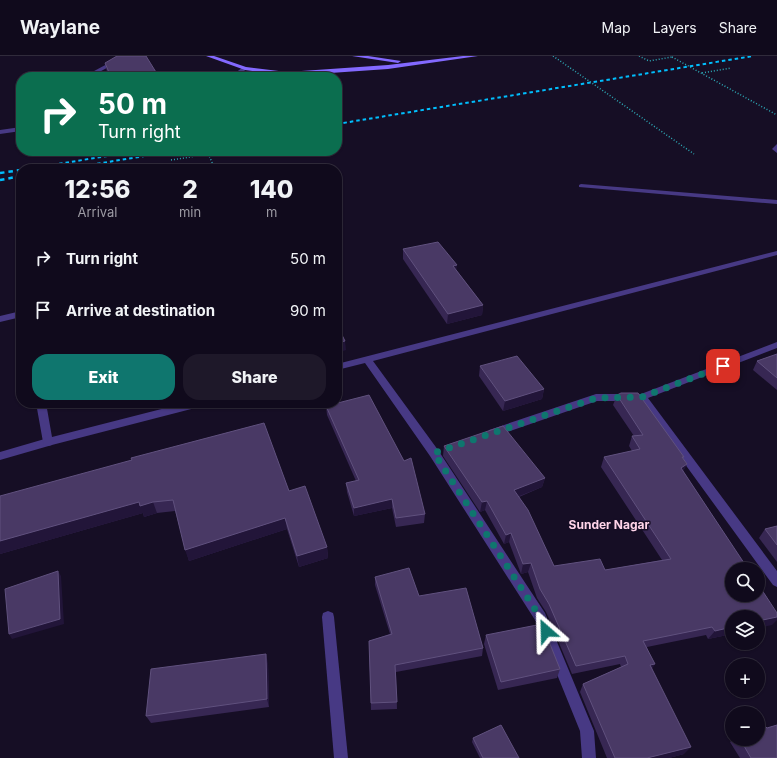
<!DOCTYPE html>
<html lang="en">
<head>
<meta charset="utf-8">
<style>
	:root { --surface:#100a1c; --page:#1e1829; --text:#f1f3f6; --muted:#9c9aa3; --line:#302b3b; --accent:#0f766e }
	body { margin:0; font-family:Inter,sans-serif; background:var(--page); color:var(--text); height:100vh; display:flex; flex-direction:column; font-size:15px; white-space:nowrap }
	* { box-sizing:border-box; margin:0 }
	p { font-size:13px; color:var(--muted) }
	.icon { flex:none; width:22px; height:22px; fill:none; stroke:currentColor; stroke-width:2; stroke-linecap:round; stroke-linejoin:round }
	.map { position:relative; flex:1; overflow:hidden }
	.sheet { position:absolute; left:16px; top:108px; width:326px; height:244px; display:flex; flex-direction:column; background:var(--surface); border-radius:16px; box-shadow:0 1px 3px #0004,0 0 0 1px var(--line) }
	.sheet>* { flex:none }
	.hud { position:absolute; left:16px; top:16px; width:326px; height:84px; border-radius:16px; box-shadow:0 1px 3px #0004,0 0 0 1px var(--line); background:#0b6e4f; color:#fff; overflow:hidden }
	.fabs { position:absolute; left:725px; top:506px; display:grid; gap:8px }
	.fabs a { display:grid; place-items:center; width:40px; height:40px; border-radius:50%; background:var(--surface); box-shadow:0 1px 3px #0004,0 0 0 1px var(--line); font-size:20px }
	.pin { position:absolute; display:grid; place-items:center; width:34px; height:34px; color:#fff; margin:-17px; border-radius:8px; box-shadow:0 2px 6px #0006 }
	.me { position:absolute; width:44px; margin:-22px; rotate:335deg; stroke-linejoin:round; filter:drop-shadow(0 0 3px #0008) }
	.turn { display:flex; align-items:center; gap:14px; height:84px; padding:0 16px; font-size:18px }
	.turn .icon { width:52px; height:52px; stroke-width:2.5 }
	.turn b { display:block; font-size:28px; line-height:34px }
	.eta { display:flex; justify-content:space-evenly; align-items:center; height:68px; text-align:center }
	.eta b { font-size:24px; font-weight:800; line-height:28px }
	.primary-button { display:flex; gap:8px; margin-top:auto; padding:8px 16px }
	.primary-button a { flex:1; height:46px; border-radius:16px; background:var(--accent); color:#fff; font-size:16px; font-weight:800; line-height:46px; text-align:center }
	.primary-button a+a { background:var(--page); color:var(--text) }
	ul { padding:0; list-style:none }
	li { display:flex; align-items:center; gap:12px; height:52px; padding:0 16px }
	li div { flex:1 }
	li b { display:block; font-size:15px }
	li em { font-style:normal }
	header { display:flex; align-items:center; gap:24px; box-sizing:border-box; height:56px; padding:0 20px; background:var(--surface); border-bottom:1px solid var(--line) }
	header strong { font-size:19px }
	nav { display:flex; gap:22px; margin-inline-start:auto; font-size:14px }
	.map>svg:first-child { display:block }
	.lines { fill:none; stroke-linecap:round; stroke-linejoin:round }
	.path { stroke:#2eabb8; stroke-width:1.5; stroke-dasharray:1 2; stroke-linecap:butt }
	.service { fill:#473984; fill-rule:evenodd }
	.minor { fill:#473984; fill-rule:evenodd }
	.secondary { fill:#8369ff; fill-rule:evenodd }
	.rail-far1 { stroke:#00befd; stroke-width:2; stroke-dasharray:3.5 3; stroke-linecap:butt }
	.rail { stroke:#00befd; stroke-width:2.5; stroke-dasharray:4.5 4; stroke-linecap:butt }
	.path-bridge { stroke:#2eabb8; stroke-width:1.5; stroke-dasharray:1 2; stroke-linecap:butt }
	.wall { fill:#372753 }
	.shaded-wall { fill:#221539 }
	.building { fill:#493965; stroke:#60517e }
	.route { stroke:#0f766e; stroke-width:7; stroke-dasharray:0 12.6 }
	.labels { text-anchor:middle; stroke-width:3; stroke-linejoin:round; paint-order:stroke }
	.neighbourhood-label { font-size:12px; font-weight:bold; fill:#ffd4e9; stroke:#160e25 }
</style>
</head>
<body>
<header>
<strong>Waylane</strong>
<nav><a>Map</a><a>Layers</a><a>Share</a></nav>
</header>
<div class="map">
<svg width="777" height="702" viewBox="0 0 777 702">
	<rect width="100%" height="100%" fill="#160e25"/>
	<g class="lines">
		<g class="path">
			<polyline points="639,0 649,5 672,1"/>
			<polyline points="702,17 731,12"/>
			<polyline points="171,104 229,95"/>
		</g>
		<polygon class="service" points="48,382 52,383 53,386 52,389 0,404 0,396"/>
		<g class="minor">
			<polygon points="122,0 129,0 90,21 83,21"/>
			<polygon points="243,11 248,12 236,21 230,21"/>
			<polygon points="21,71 21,75 0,78 0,74"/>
			<polygon points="777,88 777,97 772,93"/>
			<polygon points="581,128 777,144 777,148 579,131 579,129"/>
			<polygon points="777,195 777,199 373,305 438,394 545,557 594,675 596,702 582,702 580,675 535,564 430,400 365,307 337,314 337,308"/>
			<polygon points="21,255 21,261 0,266 0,260"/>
			<polygon points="777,286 777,292 648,342 777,515 777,531 773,529 639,345 597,345 493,381 489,380 488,377 489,374 596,338 641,338"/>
			<polygon points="36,347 46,347 52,381 185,347 204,347 199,351 48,390 44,389 43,386"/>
			<polygon points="328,555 333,557 334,561 348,702 334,702 322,561 323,557"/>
		</g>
		<g class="secondary">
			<polygon points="206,0 214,0 246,11 287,16 388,9 463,0 478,0 388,13 287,20 245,14"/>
			<polygon points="352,0 368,0 401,5 398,7"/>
		</g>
		<g class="rail-far1">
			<polyline points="337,68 753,0"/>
			<polyline points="27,113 138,95"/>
			<polyline points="65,113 175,95"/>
		</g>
		<g class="rail">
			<polyline points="0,117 21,114"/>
			<polyline points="0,124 21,120"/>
		</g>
		<g class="path-bridge">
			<polyline points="553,0 694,98"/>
			<polyline points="672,1 777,59"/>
			<polyline points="207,95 215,113"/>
		</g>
	</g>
	<g class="wall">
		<polygon points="105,7 159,21 109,21 107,16"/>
		<polygon points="403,193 457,215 483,249 482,259 447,268 403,203"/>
		<polygon points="777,298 777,334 753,314 757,305"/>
		<polygon points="480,310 544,333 542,343 503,355 479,320"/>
		<polygon points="617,339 683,403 687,408 683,415 772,569 732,561 732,578 708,583 706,579 647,591 652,613 684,698 669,702 607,702 580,636 583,628 621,611 620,608 572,618 546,556 537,542 528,516 521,518 509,486 504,488 485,454 480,456 443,400 444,390 545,422 542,431 519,441 554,510 605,514 662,504 601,411 604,401 632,395 629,390 632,380 634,380 613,349"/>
		<polygon points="326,350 425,458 424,467 396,471 392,452 354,460 347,436 346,427 356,425 327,359"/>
		<polygon points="289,435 327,491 328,502 299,511 287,473 189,505 175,455 157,457 144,461 143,457 0,498 0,440"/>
		<polygon points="777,470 777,506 759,482 765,473"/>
		<polygon points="375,521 419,540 483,592 482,600 396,616 397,653 371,654 369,585 390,578 375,529"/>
		<polygon points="486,579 560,613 557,622 498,634 484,588"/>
		<polygon points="268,607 269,651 151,667 146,660"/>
		<polygon points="767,672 777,702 740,702 730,686 733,683 758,683"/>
		<polygon points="473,682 519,702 480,702 472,686"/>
	</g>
	<g class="shaded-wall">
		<polygon points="457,209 456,219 453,210"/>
		<polygon points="483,249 482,259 447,268 448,258"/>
		<polygon points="345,285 346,294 337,297 337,287"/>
		<polygon points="544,333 542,343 503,355 505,345"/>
		<polygon points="687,408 682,418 681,412"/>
		<polygon points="545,422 542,431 512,443 514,434"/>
		<polygon points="392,443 392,452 354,460 354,452"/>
		<polygon points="487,445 485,454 480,456 482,446"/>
		<polygon points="139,446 153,446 157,457 144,461 143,457 0,498 0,485"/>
		<polygon points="285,462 287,473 189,505 185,494"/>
		<polygon points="511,477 509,486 504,488 506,479"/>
		<polygon points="327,491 328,502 299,511 297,500"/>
		<polygon points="531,507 528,516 521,518 523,508"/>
		<polygon points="58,515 61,520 64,568 12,583 9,578"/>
		<polygon points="777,561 777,564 772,569 758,572 758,565"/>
		<polygon points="732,571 732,578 708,583 715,575"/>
		<polygon points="266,598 268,607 269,651 267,643"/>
		<polygon points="655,608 650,617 650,609"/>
		<polygon points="691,691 684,698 669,702 647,702"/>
	</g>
	<g class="building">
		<polygon points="117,0 146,0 159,21 111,21 105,7"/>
		<polygon points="438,186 457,209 453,210 483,249 448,258 403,193"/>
		<polygon points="337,269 345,285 337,287"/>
		<polygon points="777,298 777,322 757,305"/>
		<polygon points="517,300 544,333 505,345 480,310"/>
		<polygon points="621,337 638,337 684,401 682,401 687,408 681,412 748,513 732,513 732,539 758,539 758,528 777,557 777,561 758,565 758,561 732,561 732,571 715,575 712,571 643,585 655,608 650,609 691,691 647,702 615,702 583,628 628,608 625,600 576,610 549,548 540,533 531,507 523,508 511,477 506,479 487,445 482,446 444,390 503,370 545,422 514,434 528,454 554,510 600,503 605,514 671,503 604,401 640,393 632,380 643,379 617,339"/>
		<polygon points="369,339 404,405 411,402 425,458 396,462 392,443 354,452 346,427 359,424 326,350"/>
		<polygon points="264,367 289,435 305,430 327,491 297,500 285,462 185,494 173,444 153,446 140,450 139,446 0,485 0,440 132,404 131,402"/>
		<polygon points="777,470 777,489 765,473"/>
		<polygon points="409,512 419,540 466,532 483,592 395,609 397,646 371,647 369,585 392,578 375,521"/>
		<polygon points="58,515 60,563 9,578 5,533"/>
		<polygon points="542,568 560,613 501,626 486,579"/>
		<polygon points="266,598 267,643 146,660 151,613"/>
		<polygon points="501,669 519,702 483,702 473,682"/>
		<polygon points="777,669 777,702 751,702 740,683 758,683 758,672 765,670 767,672"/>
	</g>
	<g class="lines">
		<polyline class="route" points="546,575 540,561 434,397 596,342 642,341 723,310"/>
	</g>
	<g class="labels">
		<g class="neighbourhood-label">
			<text x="609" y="473">Sunder Nagar</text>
		</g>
	</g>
</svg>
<div class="fabs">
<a><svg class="icon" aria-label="search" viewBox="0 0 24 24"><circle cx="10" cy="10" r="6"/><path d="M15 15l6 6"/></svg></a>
<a><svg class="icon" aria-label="layers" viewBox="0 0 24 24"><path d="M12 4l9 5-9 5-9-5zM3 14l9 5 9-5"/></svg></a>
<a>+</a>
<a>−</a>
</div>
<div class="pin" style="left:723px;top:310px;background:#d93025"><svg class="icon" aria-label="arrive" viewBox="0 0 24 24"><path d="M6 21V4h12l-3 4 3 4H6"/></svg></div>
<svg class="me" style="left:546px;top:575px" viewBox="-20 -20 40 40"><path d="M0-17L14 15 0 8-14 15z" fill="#0f766e" stroke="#fff" stroke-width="4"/></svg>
<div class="hud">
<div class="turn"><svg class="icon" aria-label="right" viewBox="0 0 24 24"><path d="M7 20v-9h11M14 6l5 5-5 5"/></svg><div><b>50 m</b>Turn right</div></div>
</div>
<section class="sheet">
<div class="eta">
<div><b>12:56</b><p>Arrival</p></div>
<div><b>2</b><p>min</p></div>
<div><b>140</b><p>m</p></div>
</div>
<ul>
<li><svg class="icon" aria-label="right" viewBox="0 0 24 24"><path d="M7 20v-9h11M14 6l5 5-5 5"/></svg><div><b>Turn right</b></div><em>50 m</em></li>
<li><svg class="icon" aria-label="arrive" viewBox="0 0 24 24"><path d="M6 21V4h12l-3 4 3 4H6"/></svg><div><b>Arrive at destination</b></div><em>90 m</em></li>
</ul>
<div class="primary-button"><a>Exit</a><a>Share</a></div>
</section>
</div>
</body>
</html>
